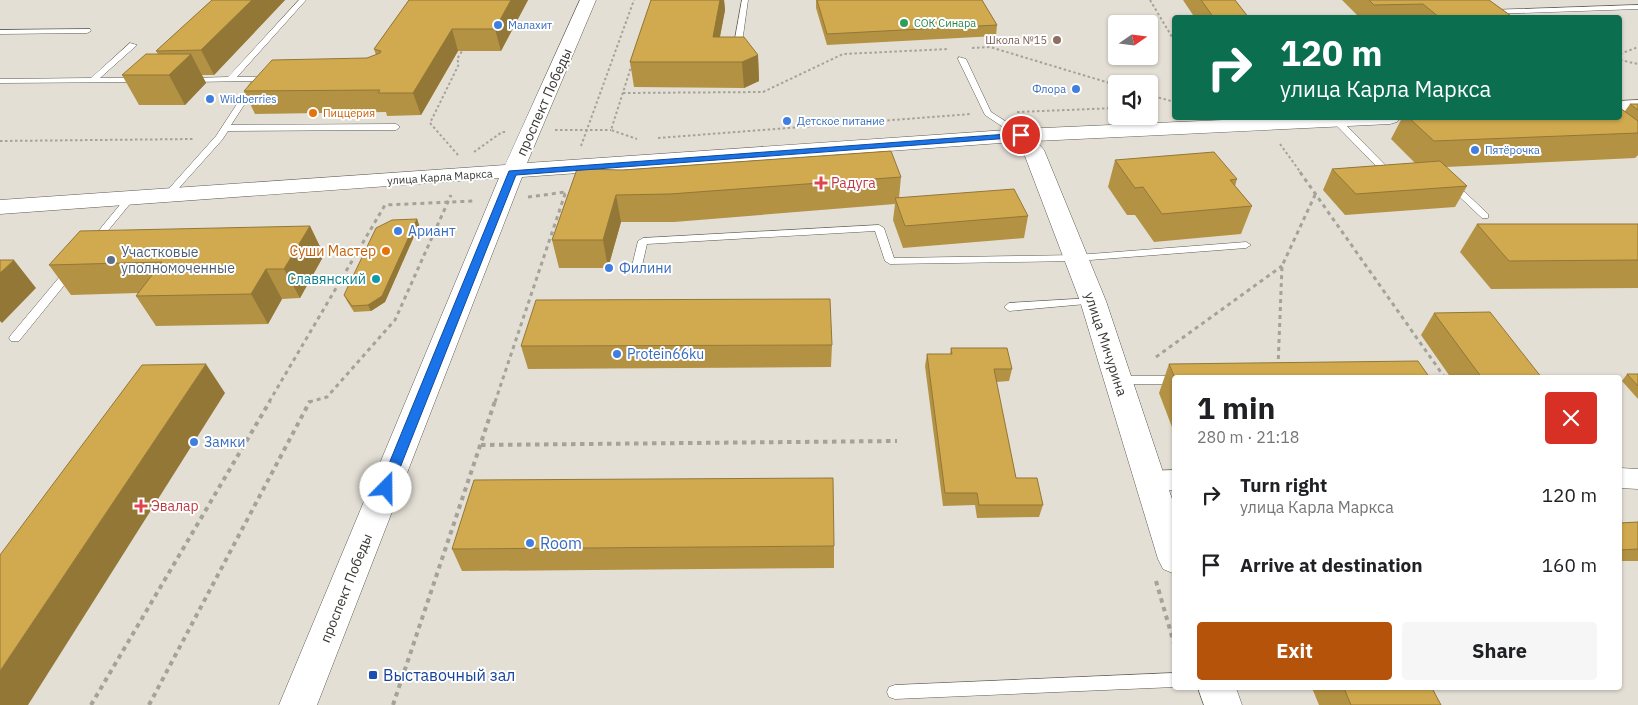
<!DOCTYPE html>
<html lang="en">
<head>
<meta charset="utf-8">
<style>
	:root { --surface:#fff; --page:#f6f6f6; --text:#202124; --muted:#757577; --accent:#b45309 }
	body { margin:0; font-family:"IBM Plex Sans",sans-serif; background:var(--page); color:var(--text); height:100vh; display:flex; flex-direction:column; font-size:19px; white-space:nowrap }
	* { box-sizing:border-box; margin:0 }
	p { font-size:16px; color:var(--muted) }
	.icon { flex:none; width:28px; height:28px; fill:none; stroke:currentColor; stroke-width:2; stroke-linecap:round; stroke-linejoin:round }
	.map { position:relative; flex:1; overflow:hidden }
	.drawer { position:absolute; left:1172px; top:375px; width:450px; height:315px; display:flex; flex-direction:column; background:var(--surface); border-radius:5px; box-shadow:0 1px 4px #0004 }
	.drawer>* { flex:none }
	.top-card { position:absolute; left:1172px; top:15px; width:450px; height:105px; border-radius:5px; box-shadow:0 1px 4px #0004; background:#0b6e4f; color:#fff; overflow:hidden }
	.needle { width:32px; rotate:76deg }
	.tools { position:absolute; left:1108px; top:15px; display:grid; gap:10px }
	.tools a { display:grid; place-items:center; width:50px; height:50px; border-radius:5px; background:var(--surface); box-shadow:0 1px 4px #0004; font-size:25px }
	.pin { position:absolute; display:grid; place-items:center; width:42px; height:42px; color:#fff; margin:-21px; border:2px solid #fff; border-radius:50%; box-shadow:0 1px 5px #0007 }
	.me { position:absolute; width:55px; margin:-28px; rotate:22deg; stroke-linejoin:round; filter:drop-shadow(0 0 4px #0008) }
	.turn { display:flex; align-items:center; gap:18px; height:105px; padding:0 25px; font-size:22px }
	.turn .icon { width:65px; height:65px; stroke-width:2.5 }
	.turn b { display:block; font-size:35px; line-height:42px }
	.round { display:grid; place-items:center; flex:none; width:52px; height:52px; border-radius:5px; background:var(--page) }
	.head { display:flex; align-items:center; justify-content:space-between; height:85px; padding:0 25px }
	h1 { font-size:30px; font-weight:700; line-height:38px }
	.cta { display:flex; gap:10px; margin-top:auto; padding:10px 25px }
	.cta a { flex:1; height:58px; border-radius:5px; background:var(--accent); color:#fff; font-size:20px; font-weight:700; line-height:58px; text-align:center }
	.cta a+a { background:var(--page); color:var(--text) }
	ul { padding:0; list-style:none }
	li { display:flex; align-items:center; gap:15px; height:70px; padding:0 25px }
	li div { flex:1 }
	li b { display:block; font-size:19px }
	li em { font-style:normal }
	.map>svg:first-child { display:block }
	.lines { fill:none; stroke-linecap:round; stroke-linejoin:round }
	.lane-casing { stroke:#5f5b52; stroke-width:1 }
	.street-casing { stroke:#5f5b52; stroke-width:1 }
	.secondary-casing { stroke:#5f5b52; stroke-width:1 }
	.path-far2 { stroke:#a5a29a; stroke-width:2; stroke-dasharray:2.5 2.5; stroke-linecap:butt }
	.path-far1 { stroke:#a5a29a; stroke-width:3; stroke-dasharray:4 4; stroke-linecap:butt }
	.path { stroke:#a5a29a; stroke-width:4; stroke-dasharray:4.5 4.5; stroke-linecap:butt }
	.lane { fill:#fff; fill-rule:evenodd }
	.street { fill:#fff; fill-rule:evenodd }
	.secondary { fill:#fff; fill-rule:evenodd }
	.wall { fill:#b49244 }
	.shaded-wall { fill:#927737 }
	.building { fill:#d1aa4f; stroke:#927737 }
	.route { fill:#1a73e8; stroke:#114b97 }
	.leisure-dot { fill:#2e9e5b; stroke:#fff; stroke-width:2 }
	.shop-dot { fill:#3f7fe0; stroke:#fff; stroke-width:2 }
	.education-dot { fill:#8d6e63; stroke:#fff; stroke-width:2 }
	.food-dot { fill:#e8710a; stroke:#fff; stroke-width:2 }
	.health-dot { fill:#e0444e; stroke:#fff; stroke-width:2 }
	.service-dot { fill:#5c6f8a; stroke:#fff; stroke-width:2 }
	.culture-dot { fill:#0f9aa8; stroke:#fff; stroke-width:2 }
	.transit-dot { fill:#1a4fb4; stroke:#fff; stroke-width:2 }
	.labels { text-anchor:middle; stroke-width:4; stroke-linejoin:round; paint-order:stroke }
	.far-leisure-label { font-size:11px; fill:#27864d; stroke:#fff; text-anchor:start }
	.far-shop-label { font-size:11px; fill:#366cbe; stroke:#fff; text-anchor:start }
	.far-education-label { font-size:11px; fill:#785e54; stroke:#fff; text-anchor:end }
	.far-food-label { font-size:11px; fill:#c56008; stroke:#fff; text-anchor:start }
	.far-street-label { font-size:11px; fill:#383733; stroke:#fff }
	.street-label { font-size:14px; fill:#383733; stroke:#fff }
	.health-label { font-size:14px; fill:#be3a42; stroke:#fff; text-anchor:start }
	.shop-label { font-size:14px; fill:#366cbe; stroke:#fff; text-anchor:start }
	.food-label { font-size:14px; fill:#c56008; stroke:#fff; text-anchor:end }
	.service-label { font-size:14px; fill:#4e5e75; stroke:#fff; text-anchor:start }
	.culture-label { font-size:14px; fill:#0d838f; stroke:#fff; text-anchor:end }
	.near-shop-label { font-size:16px; fill:#366cbe; stroke:#fff; text-anchor:start }
	.near-transit-label { font-size:16px; fill:#164399; stroke:#fff; text-anchor:start }
</style>
</head>
<body>
<div class="map">
<svg width="1638" height="705" viewBox="0 0 1638 705">
	<rect width="100%" height="100%" fill="#e4dfd5"/>
	<g class="lines">
		<g class="lane-casing">
			<g id="lane">
				<polygon points="299,0 306,0 237,77 257,77 261,79 231,125 396,124 400,127 396,130 228,131 222,140 171,197 165,197 165,193 216,136 252,81 191,82 187,80 191,78 228,77"/>
				<polygon points="742,0 748,0 741,50 737,52 733,50"/>
				<polygon points="1638,5 1638,9 1492,14 1489,12 1492,10"/>
				<polygon points="90,29 91,31 87,33 0,34 0,30"/>
				<polygon points="130,43 137,45 100,78 140,78 144,80 143,82 0,83 0,79 91,78"/>
				<polygon points="959,57 966,59 991,112 1024,133 1024,137 1018,137 985,115 958,59"/>
				<polygon points="1333,118 1339,118 1394,174 1394,178 1388,178 1333,122"/>
				<polygon points="1451,181 1454,182 1488,214 1488,218 1482,218 1448,186 1448,182"/>
				<polygon points="131,194 134,195 134,199 97,244 91,244 89,242 91,240 128,195"/>
				<polygon points="879,225 884,228 894,258 1077,255 1246,242 1251,245 1246,248 1077,261 890,264 885,261 875,231 647,244 641,270 636,273 631,270 638,241 643,238"/>
				<polygon points="71,267 76,270 75,272 19,341 11,341 9,338 11,335 67,268"/>
				<polygon points="1093,298 1098,301 1097,303 1009,311 1004,307 1009,303"/>
				<polygon points="1118,376 1175,376 1179,378 1175,378 1175,384 1118,384 1112,380"/>
				<polygon points="1175,673 1175,687 895,699 889,697 887,692 889,687 895,685"/>
			</g>
		</g>
		<g class="street-casing">
			<g id="street">
				<polygon points="1620,468 1638,469 1638,489 1620,488"/>
				<polygon points="1175,470 1175,490 1149,491 1140,488 1137,481 1140,474 1149,471"/>
			</g>
		</g>
		<g class="secondary-casing">
			<g id="secondary">
				<polygon points="580,0 596,0 527,163 1021,129 1268,118 1400,118 1397,122 1390,124 1036,141 1044,150 1106,301 1175,508 1175,574 1163,569 1158,559 1080,301 1023,151 1015,142 522,177 317,705 279,705 499,178 0,214 0,200 505,165"/>
				<polygon points="1638,100 1638,112 1620,113 1620,101"/>
				<polygon points="1198,688 1236,688 1242,705 1204,705"/>
			</g>
		</g>
		<g class="path-far2">
			<polyline points="1150,0 1175,42"/>
			<polyline points="972,48 990,47 1116,85"/>
			<polyline points="1620,54 1638,47"/>
			<polyline points="1620,60 1638,64"/>
			<polyline points="632,64 611,130 637,139"/>
			<polyline points="623,93 763,92 843,54 949,49"/>
			<polyline points="1149,95 1175,102"/>
			<polyline points="1017,112 1116,108"/>
			<polyline points="555,130 611,130"/>
			<polyline points="658,138 971,114"/>
			<polyline points="0,141 194,139"/>
			<polyline points="1280,144 1301,173"/>
			<polyline points="581,146 634,0"/>
			<polyline points="474,152 502,132 506,132"/>
			<polyline points="458,155 430,123 459,64 457,59 464,48"/>
		</g>
		<g class="path-far1">
			<polyline points="1300,172 1445,378"/>
			<polyline points="528,197 566,192"/>
			<polyline points="1156,357 1282,266"/>
			<polyline points="1278,367 1282,266 1315,195"/>
			<polyline points="269,402 385,205 474,201"/>
			<polyline points="309,402 327,397 395,320 451,195"/>
			<polyline points="495,402 565,194 573,193"/>
		</g>
		<g class="path">
			<polyline points="481,445 897,441"/>
			<polyline points="1156,581 1175,647"/>
			<polyline points="91,705 270,401"/>
			<polyline points="149,705 310,401"/>
			<polyline points="393,705 495,401"/>
		</g>
		<use href="#lane" class="lane"/>
		<use href="#street" class="street"/>
		<use href="#secondary" class="secondary"/>
	</g>
	<g class="wall">
		<polygon points="212,0 285,0 214,75 202,75 206,83 185,105 139,105 122,75 158,54 156,51"/>
		<polygon points="409,0 528,0 501,51 458,51 421,115 387,116 386,112 255,114 244,91 367,58 376,55 374,49"/>
		<polygon points="651,0 724,0 725,10 720,37 758,55 759,81 744,88 634,87 630,62"/>
		<polygon points="816,0 982,0 997,25 996,36 827,45 816,8"/>
		<polygon points="1183,0 1235,0 1249,18 1195,18"/>
		<polygon points="1342,0 1489,0 1514,18 1360,18"/>
		<polygon points="1630,104 1638,104 1638,155 1635,158 1446,167 1467,186 1455,207 1345,215 1323,190 1332,169 1415,163 1391,139 1402,118 1620,118"/>
		<polygon points="1115,160 1237,179 1235,186 1252,206 1241,234 1154,242 1135,215 1127,215 1108,187"/>
		<polygon points="577,169 901,177 899,198 1028,216 1024,238 903,248 893,220 895,204 674,222 621,222 608,268 559,268 552,240"/>
		<polygon points="417,219 419,225 385,302 371,311 354,312 347,301 344,295"/>
		<polygon points="1477,224 1638,224 1638,288 1491,289 1460,252"/>
		<polygon points="310,226 324,255 300,298 282,299 268,324 156,326 136,296 138,293 71,295 49,265"/>
		<polygon points="1434,313 1542,378 1451,378 1421,335"/>
		<polygon points="832,345 831,367 528,369 521,346"/>
		<polygon points="951,348 1012,369 1009,381 996,382 1016,478 1043,505 1039,517 977,518 975,505 943,506 925,366 927,354 950,354"/>
		<polygon points="1169,364 1175,378 1175,435 1159,393"/>
		<polygon points="1627,374 1638,374 1638,399 1622,381"/>
		<polygon points="1638,522 1638,561 1620,561 1620,523"/>
		<polygon points="834,546 834,568 462,571 452,549"/>
		<polygon points="1312,688 1432,688 1441,705 1319,705"/>
	</g>
	<g class="shaded-wall">
		<polygon points="252,0 285,0 214,75 201,50"/>
		<polygon points="511,0 528,0 501,51 495,29"/>
		<polygon points="720,0 724,0 725,10 715,62 713,37"/>
		<polygon points="452,29 458,51 421,115 413,93"/>
		<polygon points="191,54 206,83 185,105 169,75"/>
		<polygon points="758,55 759,81 744,88 742,62"/>
		<polygon points="616,195 621,222 608,268 603,240"/>
		<polygon points="417,219 419,225 385,302 371,311 368,305"/>
		<polygon points="310,226 324,255 300,298 284,269"/>
		<polygon points="14,260 36,288 2,323 0,321 0,273"/>
		<polygon points="266,269 282,299 268,324 251,294"/>
		<polygon points="206,364 225,393 28,705 0,705 0,671"/>
	</g>
	<g class="building">
		<polygon points="212,0 252,0 201,50 156,51"/>
		<polygon points="409,0 511,0 495,29 452,29 413,93 378,93 380,90 244,91 272,60 367,58 380,53 381,51 374,49"/>
		<polygon points="651,0 720,0 713,37 744,37 758,55 742,62 630,62"/>
		<polygon points="817,0 982,0 997,25 827,34"/>
		<polygon points="1201,0 1235,0 1249,18 1214,18"/>
		<polygon points="1369,0 1489,0 1514,18 1440,18 1423,4 1374,5"/>
		<polygon points="146,54 191,54 169,75 122,75"/>
		<polygon points="1630,104 1638,104 1638,110"/>
		<polygon points="1620,108 1638,121 1638,133 1434,141 1409,118 1620,118"/>
		<polygon points="891,151 901,177 670,194 616,195 603,240 552,240 577,169 623,170"/>
		<polygon points="1214,152 1237,179 1230,180 1252,206 1162,214 1143,187 1135,188 1115,160"/>
		<polygon points="1440,161 1467,186 1356,194 1332,169"/>
		<polygon points="1014,189 1028,216 905,226 895,198"/>
		<polygon points="417,219 382,296 368,305 352,306 344,295 376,228 392,220"/>
		<polygon points="1477,224 1638,224 1638,260 1509,261"/>
		<polygon points="310,226 284,269 266,269 251,294 136,296 162,262 49,265 80,231"/>
		<polygon points="0,260 14,260 0,273"/>
		<polygon points="830,299 832,345 521,346 536,300"/>
		<polygon points="1490,312 1542,378 1482,378 1434,313"/>
		<polygon points="951,348 1007,348 1012,369 994,369 1016,478 1037,478 1043,505 979,505 977,493 945,493 927,354 952,354"/>
		<polygon points="1418,361 1430,378 1175,378 1169,364"/>
		<polygon points="206,364 0,671 0,555 142,365"/>
		<polygon points="1627,374 1638,374 1638,386"/>
		<polygon points="833,478 834,546 452,549 474,480"/>
		<polygon points="1638,522 1638,549 1620,550 1620,523"/>
		<polygon points="1344,688 1432,688 1441,705 1351,705"/>
	</g>
	<polygon class="route" points="1021,133 1024,134 1024,137 516,175 392,488 390,491 386,493 381,491 379,488 509,171"/>
	<circle class="leisure-dot" cx="904" cy="23" r="5"/>
	<g class="shop-dot">
		<circle cx="498" cy="25" r="5"/>
		<circle cx="1076" cy="89" r="5"/>
		<circle cx="210" cy="99" r="5"/>
		<circle cx="787" cy="121" r="5"/>
		<circle cx="1475" cy="150" r="5"/>
		<circle cx="398" cy="231" r="5"/>
		<circle cx="609" cy="268" r="5"/>
		<circle cx="617" cy="354" r="5"/>
		<circle cx="194" cy="442" r="5"/>
		<circle cx="530" cy="543" r="5"/>
	</g>
	<circle class="education-dot" cx="1057" cy="40" r="5"/>
	<g class="food-dot">
		<circle cx="313" cy="113" r="5"/>
		<circle cx="386" cy="251" r="5"/>
	</g>
	<g class="health-dot">
		<path d="M818.5 175.5h5v5h5v5h-5v5h-5v-5h-5v-5h5z"/>
		<path d="M138.5 498.5h5v5h5v5h-5v5h-5v-5h-5v-5h5z"/>
	</g>
	<circle class="service-dot" cx="111" cy="260" r="5"/>
	<circle class="culture-dot" cx="376" cy="279" r="5"/>
	<rect class="transit-dot" x="368" y="670" width="10" height="10" rx="2.5"/>
	<g class="labels">
		<g class="far-leisure-label">
			<text x="914" y="27">СОК Синара</text>
		</g>
		<g class="far-shop-label">
			<text x="508" y="29">Малахит</text>
			<text x="1066" y="93" text-anchor="end">Флора</text>
			<text x="220" y="103">Wildberries</text>
			<text x="797" y="125">Детское питание</text>
			<text x="1485" y="154">Пятёрочка</text>
		</g>
		<g class="far-education-label">
			<text x="1047" y="44">Школа №15</text>
		</g>
		<g class="far-food-label">
			<text x="323" y="117">Пиццерия</text>
		</g>
		<g class="far-street-label">
			<text transform="translate(440 177) rotate(-4)" y="4">улица Карла Маркса</text>
		</g>
		<g class="street-label">
			<text transform="translate(544 102) rotate(-66)" y="5">проспект Победы</text>
			<text transform="translate(1106 344) rotate(72)" y="5">улица Мичурина</text>
			<text transform="translate(346 588) rotate(-68)" y="5">проспект Победы</text>
		</g>
		<g class="health-label">
			<text x="831" y="188">Радуга</text>
			<text x="151" y="511">Эвалар</text>
		</g>
		<g class="shop-label">
			<text x="408" y="236">Ариант</text>
			<text x="619" y="273">Филини</text>
			<text x="627" y="359">Protein66ku</text>
			<text x="204" y="447">Замки</text>
		</g>
		<g class="food-label">
			<text x="376" y="256">Суши Мастер</text>
		</g>
		<g class="service-label">
			<text x="121" y="257">Участковые<tspan x="121" dy="16">уполномоченные</tspan></text>
		</g>
		<g class="culture-label">
			<text x="366" y="284">Славянский</text>
		</g>
		<g class="near-shop-label">
			<text x="540" y="549">Room</text>
		</g>
		<g class="near-transit-label">
			<text x="383" y="681">Выставочный зал</text>
		</g>
	</g>
</svg>
<div class="tools">
<a><svg class="needle" viewBox="-14 -14 28 28"><path d="M0-13l5 13h-10z" fill="#e53935"/><path d="M0 13l5-13h-10z" fill="#757577"/></svg></a>
<a><svg class="icon" aria-label="sound" viewBox="0 0 24 24"><path d="M4 9h4l5-4v14l-5-4H4zM17 9q2 3 0 6"/></svg></a>
</div>
<div class="pin" style="left:1021px;top:135px;background:#d93025"><svg class="icon" aria-label="arrive" viewBox="0 0 24 24"><path d="M6 21V4h12l-3 4 3 4H6"/></svg></div>
<svg class="me" style="left:386px;top:488px" viewBox="-20 -20 40 40"><circle r="19" fill="#fff"/><path d="M0-13L10 11 0 6-10 11z" fill="#1a73e8"/></svg>
<div class="top-card">
<div class="turn"><svg class="icon" aria-label="right" viewBox="0 0 24 24"><path d="M7 20v-9h11M14 6l5 5-5 5"/></svg><div><b>120 m</b>улица Карла Маркса</div></div>
</div>
<section class="drawer">
<div class="head"><div><h1>1 min</h1><p>280 m · 21:18</p></div><a class="round" style="background:#d93025;color:#fff"><svg class="icon" aria-label="close" viewBox="0 0 24 24"><path d="M6 6l12 12M18 6L6 18"/></svg></a></div>
<ul>
<li><svg class="icon" aria-label="right" viewBox="0 0 24 24"><path d="M7 20v-9h11M14 6l5 5-5 5"/></svg><div><b>Turn right</b><p>улица Карла Маркса</p></div><em>120 m</em></li>
<li><svg class="icon" aria-label="arrive" viewBox="0 0 24 24"><path d="M6 21V4h12l-3 4 3 4H6"/></svg><div><b>Arrive at destination</b></div><em>160 m</em></li>
</ul>
<div class="cta"><a>Exit</a><a>Share</a></div>
</section>
</div>
</body>
</html>
